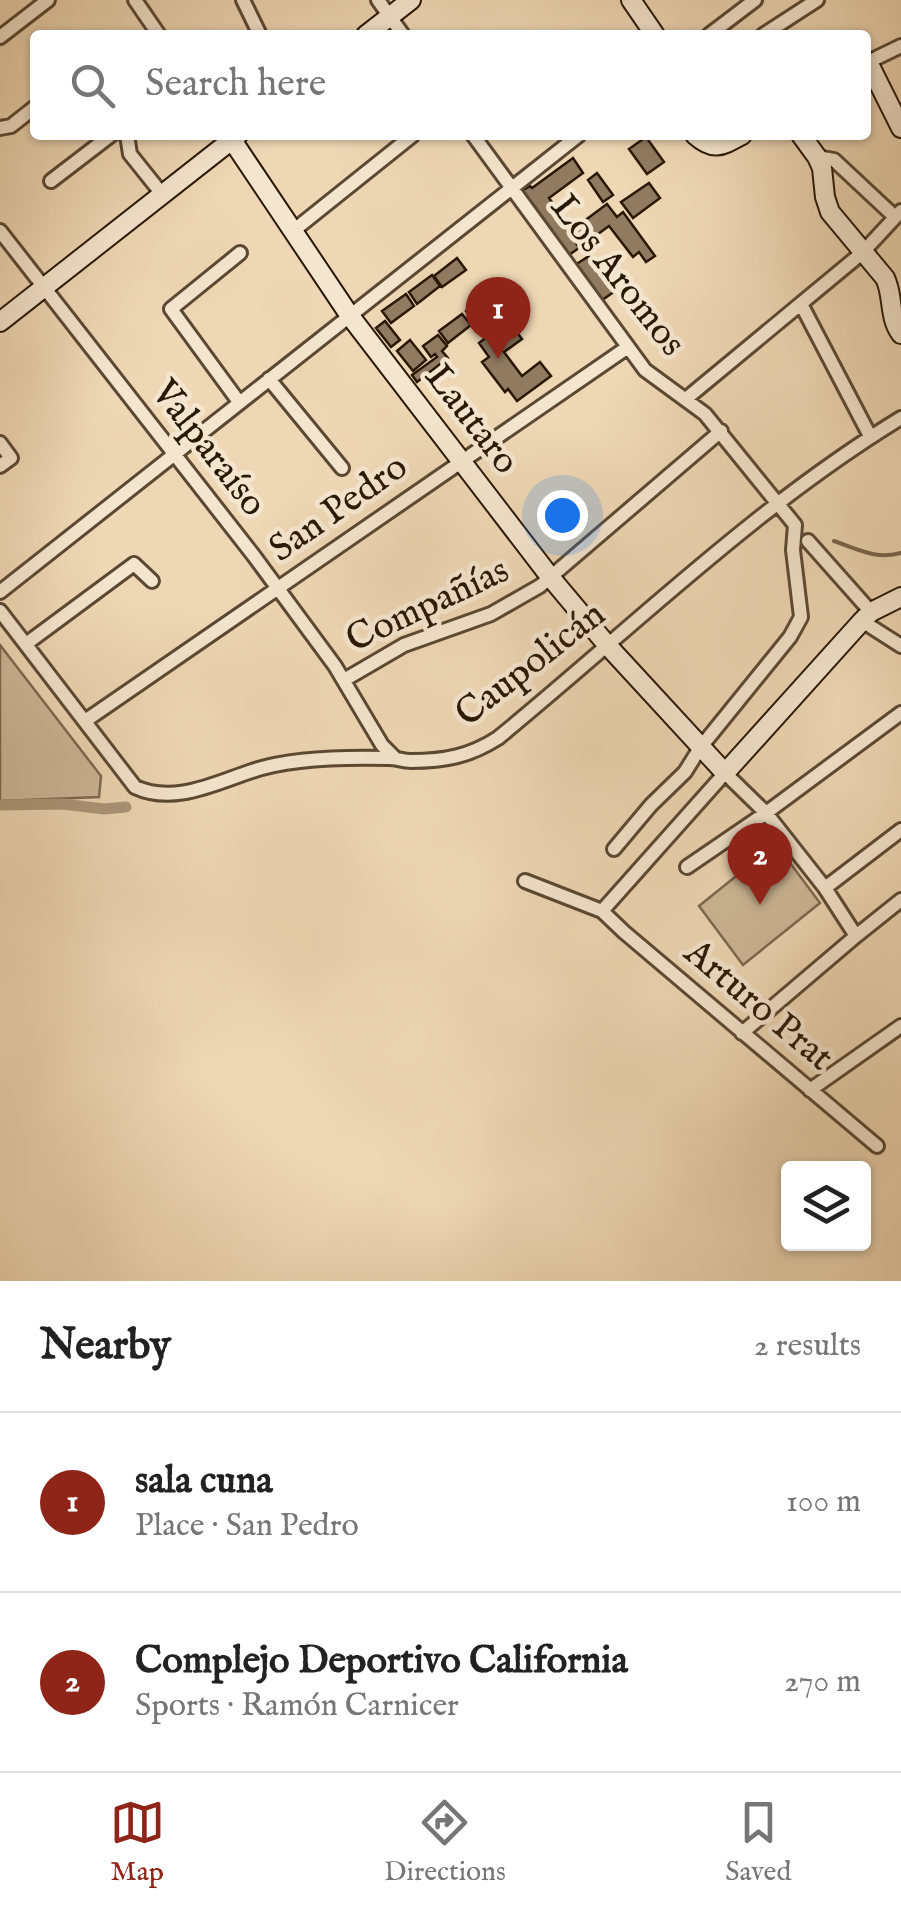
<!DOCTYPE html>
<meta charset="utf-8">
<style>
:root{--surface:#fff;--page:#f2f2f2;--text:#222;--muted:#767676;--line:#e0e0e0;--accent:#8f2418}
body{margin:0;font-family:"IM FELL English",serif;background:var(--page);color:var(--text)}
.controls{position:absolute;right:30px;bottom:30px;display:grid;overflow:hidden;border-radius:10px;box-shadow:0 2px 8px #0004}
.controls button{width:90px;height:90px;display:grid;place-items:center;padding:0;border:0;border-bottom:2px solid var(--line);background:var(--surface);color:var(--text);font:50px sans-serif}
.you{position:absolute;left:562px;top:515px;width:35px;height:35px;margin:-25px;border:8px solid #fff;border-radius:50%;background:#1a73e8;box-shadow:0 0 0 15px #1a73e833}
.badge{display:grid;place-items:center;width:65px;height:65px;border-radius:50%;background:var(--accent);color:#fff;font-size:32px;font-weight:700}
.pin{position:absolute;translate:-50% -82px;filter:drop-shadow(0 2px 5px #0008)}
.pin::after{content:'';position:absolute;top:52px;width:35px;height:30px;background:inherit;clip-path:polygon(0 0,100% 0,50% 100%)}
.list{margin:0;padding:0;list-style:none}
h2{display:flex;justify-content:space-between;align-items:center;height:130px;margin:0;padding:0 40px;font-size:42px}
h2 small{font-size:32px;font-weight:400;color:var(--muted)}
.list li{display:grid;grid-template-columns:65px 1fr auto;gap:30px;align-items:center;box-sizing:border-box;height:180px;padding:0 40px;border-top:2px solid var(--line)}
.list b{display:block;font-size:38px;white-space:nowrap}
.list p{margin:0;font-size:32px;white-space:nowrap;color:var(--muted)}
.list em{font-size:32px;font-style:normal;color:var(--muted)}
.icon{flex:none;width:55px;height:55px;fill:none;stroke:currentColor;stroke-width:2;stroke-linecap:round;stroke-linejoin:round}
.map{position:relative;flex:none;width:901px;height:1281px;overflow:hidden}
.search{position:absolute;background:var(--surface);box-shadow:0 2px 8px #0004;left:30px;right:30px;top:30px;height:110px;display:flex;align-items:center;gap:25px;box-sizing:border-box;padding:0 35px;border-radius:10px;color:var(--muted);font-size:38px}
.sheet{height:490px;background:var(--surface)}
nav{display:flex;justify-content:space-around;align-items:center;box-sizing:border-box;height:140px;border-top:2px solid var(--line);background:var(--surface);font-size:28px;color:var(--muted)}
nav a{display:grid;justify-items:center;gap:5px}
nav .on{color:var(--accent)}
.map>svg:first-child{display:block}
</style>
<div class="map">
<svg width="901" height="1281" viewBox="0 0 901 1281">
<rect width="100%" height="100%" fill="#eed7b4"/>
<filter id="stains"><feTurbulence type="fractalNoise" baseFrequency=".002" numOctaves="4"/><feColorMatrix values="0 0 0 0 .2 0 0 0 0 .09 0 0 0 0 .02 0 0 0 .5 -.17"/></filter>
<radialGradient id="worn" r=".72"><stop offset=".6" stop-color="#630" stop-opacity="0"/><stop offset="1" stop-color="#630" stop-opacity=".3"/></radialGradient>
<path fill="#cdb797" stroke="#7c684f" stroke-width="2.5" d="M0 645 101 776 99 797 0 801Z
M776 844 820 903 743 965 699 906Z"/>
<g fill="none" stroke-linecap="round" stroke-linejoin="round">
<path stroke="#77644b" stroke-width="4" d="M834 541C857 549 877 560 901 553"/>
<path stroke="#ab9679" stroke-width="11" d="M0 805 63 804 104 809 126 807"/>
</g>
<path fill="#907b61" stroke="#2a1807" stroke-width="2.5" d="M646 137 664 162 647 174 629 149Z
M573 158 583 173 549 198 572 230 607 204 617 217 623 212 655 256 646 262 639 252 633 257 609 226 583 245 580 241 576 243 579 248 569 255 522 191 530 186 532 188Z
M597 173 613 195 603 202 588 180Z
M649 183 660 198 633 218 621 202Z
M589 256 615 291 601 301 575 265Z
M457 258 466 270 442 287 434 276Z
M432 275 440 286 417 304 409 292Z
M406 294 414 306 391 323 382 311Z
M489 294 498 305 475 323 466 311Z
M462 314 471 325 448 343 439 331Z
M385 321 400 340 391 347 376 328Z
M508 321 522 339 504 352 522 376 540 362 551 376 517 401 508 389 505 392 482 362 489 357 479 343Z
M438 335 447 346 442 351 448 358 417 382 412 375 437 357 435 354 431 357 423 346Z
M410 340 426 360 413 371 397 351Z"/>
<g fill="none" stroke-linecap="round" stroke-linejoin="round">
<g stroke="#5b4832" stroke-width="18">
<path id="street" d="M135 0 159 35
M243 0 260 35
M378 0 403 35
M709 35 755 0
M763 35 817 0
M0 37 48 0
M868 62 901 46
M0 128 11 126 35 107
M127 135 130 154 162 194
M473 135 645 370 705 414 795 525 793 550 801 617 790 637 700 748 685 772 651 805 614 849
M817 157 834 160 895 217
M51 181 111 135
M0 231 254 556 335 666 382 745 395 758
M293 231 413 135
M801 304 870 436
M269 379 342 468
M687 398 862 253 901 211
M239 402 171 309 240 253
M0 443 11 458 0 466
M808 541 871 612
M0 592 579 135
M0 611 135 787C174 805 215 783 252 771 289 758 350 757 389 758 397 758 403 761 411 761 445 761 470 756 498 738 631 629 755 507 901 418
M862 621 901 646
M26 644 134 564 152 581
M344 680 404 645 491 614 540 586 721 431
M85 721 628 347
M687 867 766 813 901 713
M525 881 602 911 624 932 877 1146
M825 888 901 830
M602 911 725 773 766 813 825 888 856 936
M742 1033 856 936 901 900
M810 1090 901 1026"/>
</g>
<g stroke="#2a1807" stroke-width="22">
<path id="secondary" d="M631 0 655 35
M366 35 411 0
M866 63 868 62 901 128
M695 135C714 152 722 146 742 135
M801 135 817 157 822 168 825 197 830 212 885 278C894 296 888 316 901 334
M232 140 350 316 551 578 608 646 725 773 862 621 871 612 901 597
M0 322 238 135"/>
</g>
<use href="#street" stroke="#f4e5ce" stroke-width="12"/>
<use href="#secondary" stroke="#f4e5ce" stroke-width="18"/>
</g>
<g text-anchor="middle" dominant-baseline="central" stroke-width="9" stroke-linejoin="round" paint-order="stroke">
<g font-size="38" fill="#2a1807" stroke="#f4e5ce">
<text transform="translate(617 276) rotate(52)">Los Aromos</text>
<text transform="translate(471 420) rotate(52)">Lautaro</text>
<text transform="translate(208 449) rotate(52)">Valparaíso</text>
<text transform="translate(339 509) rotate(-35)">San Pedro</text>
<text transform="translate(428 606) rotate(-25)">Compañías</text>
<text transform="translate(531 665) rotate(-38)">Caupolicán</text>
<text transform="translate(758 1006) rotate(40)">Arturo Prat</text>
</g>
</g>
<rect width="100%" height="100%" filter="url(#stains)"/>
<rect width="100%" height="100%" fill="url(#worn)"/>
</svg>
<div class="controls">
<button><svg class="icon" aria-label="layers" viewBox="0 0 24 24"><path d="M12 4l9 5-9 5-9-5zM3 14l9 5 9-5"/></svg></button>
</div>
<div class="you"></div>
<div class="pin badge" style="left:498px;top:359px">1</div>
<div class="pin badge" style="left:760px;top:905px">2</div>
<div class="search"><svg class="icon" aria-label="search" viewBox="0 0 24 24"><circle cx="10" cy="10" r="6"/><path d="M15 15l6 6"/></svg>Search here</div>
</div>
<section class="sheet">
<h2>Nearby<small>2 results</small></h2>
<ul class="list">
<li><span class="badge">1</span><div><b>sala cuna</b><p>Place · San Pedro</p></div><em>100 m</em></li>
<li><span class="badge">2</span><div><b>Complejo Deportivo California</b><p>Sports · Ramón Carnicer</p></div><em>270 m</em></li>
</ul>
</section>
<nav>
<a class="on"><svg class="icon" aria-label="map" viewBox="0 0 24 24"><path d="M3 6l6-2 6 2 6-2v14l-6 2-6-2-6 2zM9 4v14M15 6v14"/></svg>Map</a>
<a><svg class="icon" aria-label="directions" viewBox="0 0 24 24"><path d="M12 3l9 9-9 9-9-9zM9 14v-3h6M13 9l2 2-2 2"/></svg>Directions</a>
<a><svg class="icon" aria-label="saved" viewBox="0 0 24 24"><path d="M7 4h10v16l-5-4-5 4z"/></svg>Saved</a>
</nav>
